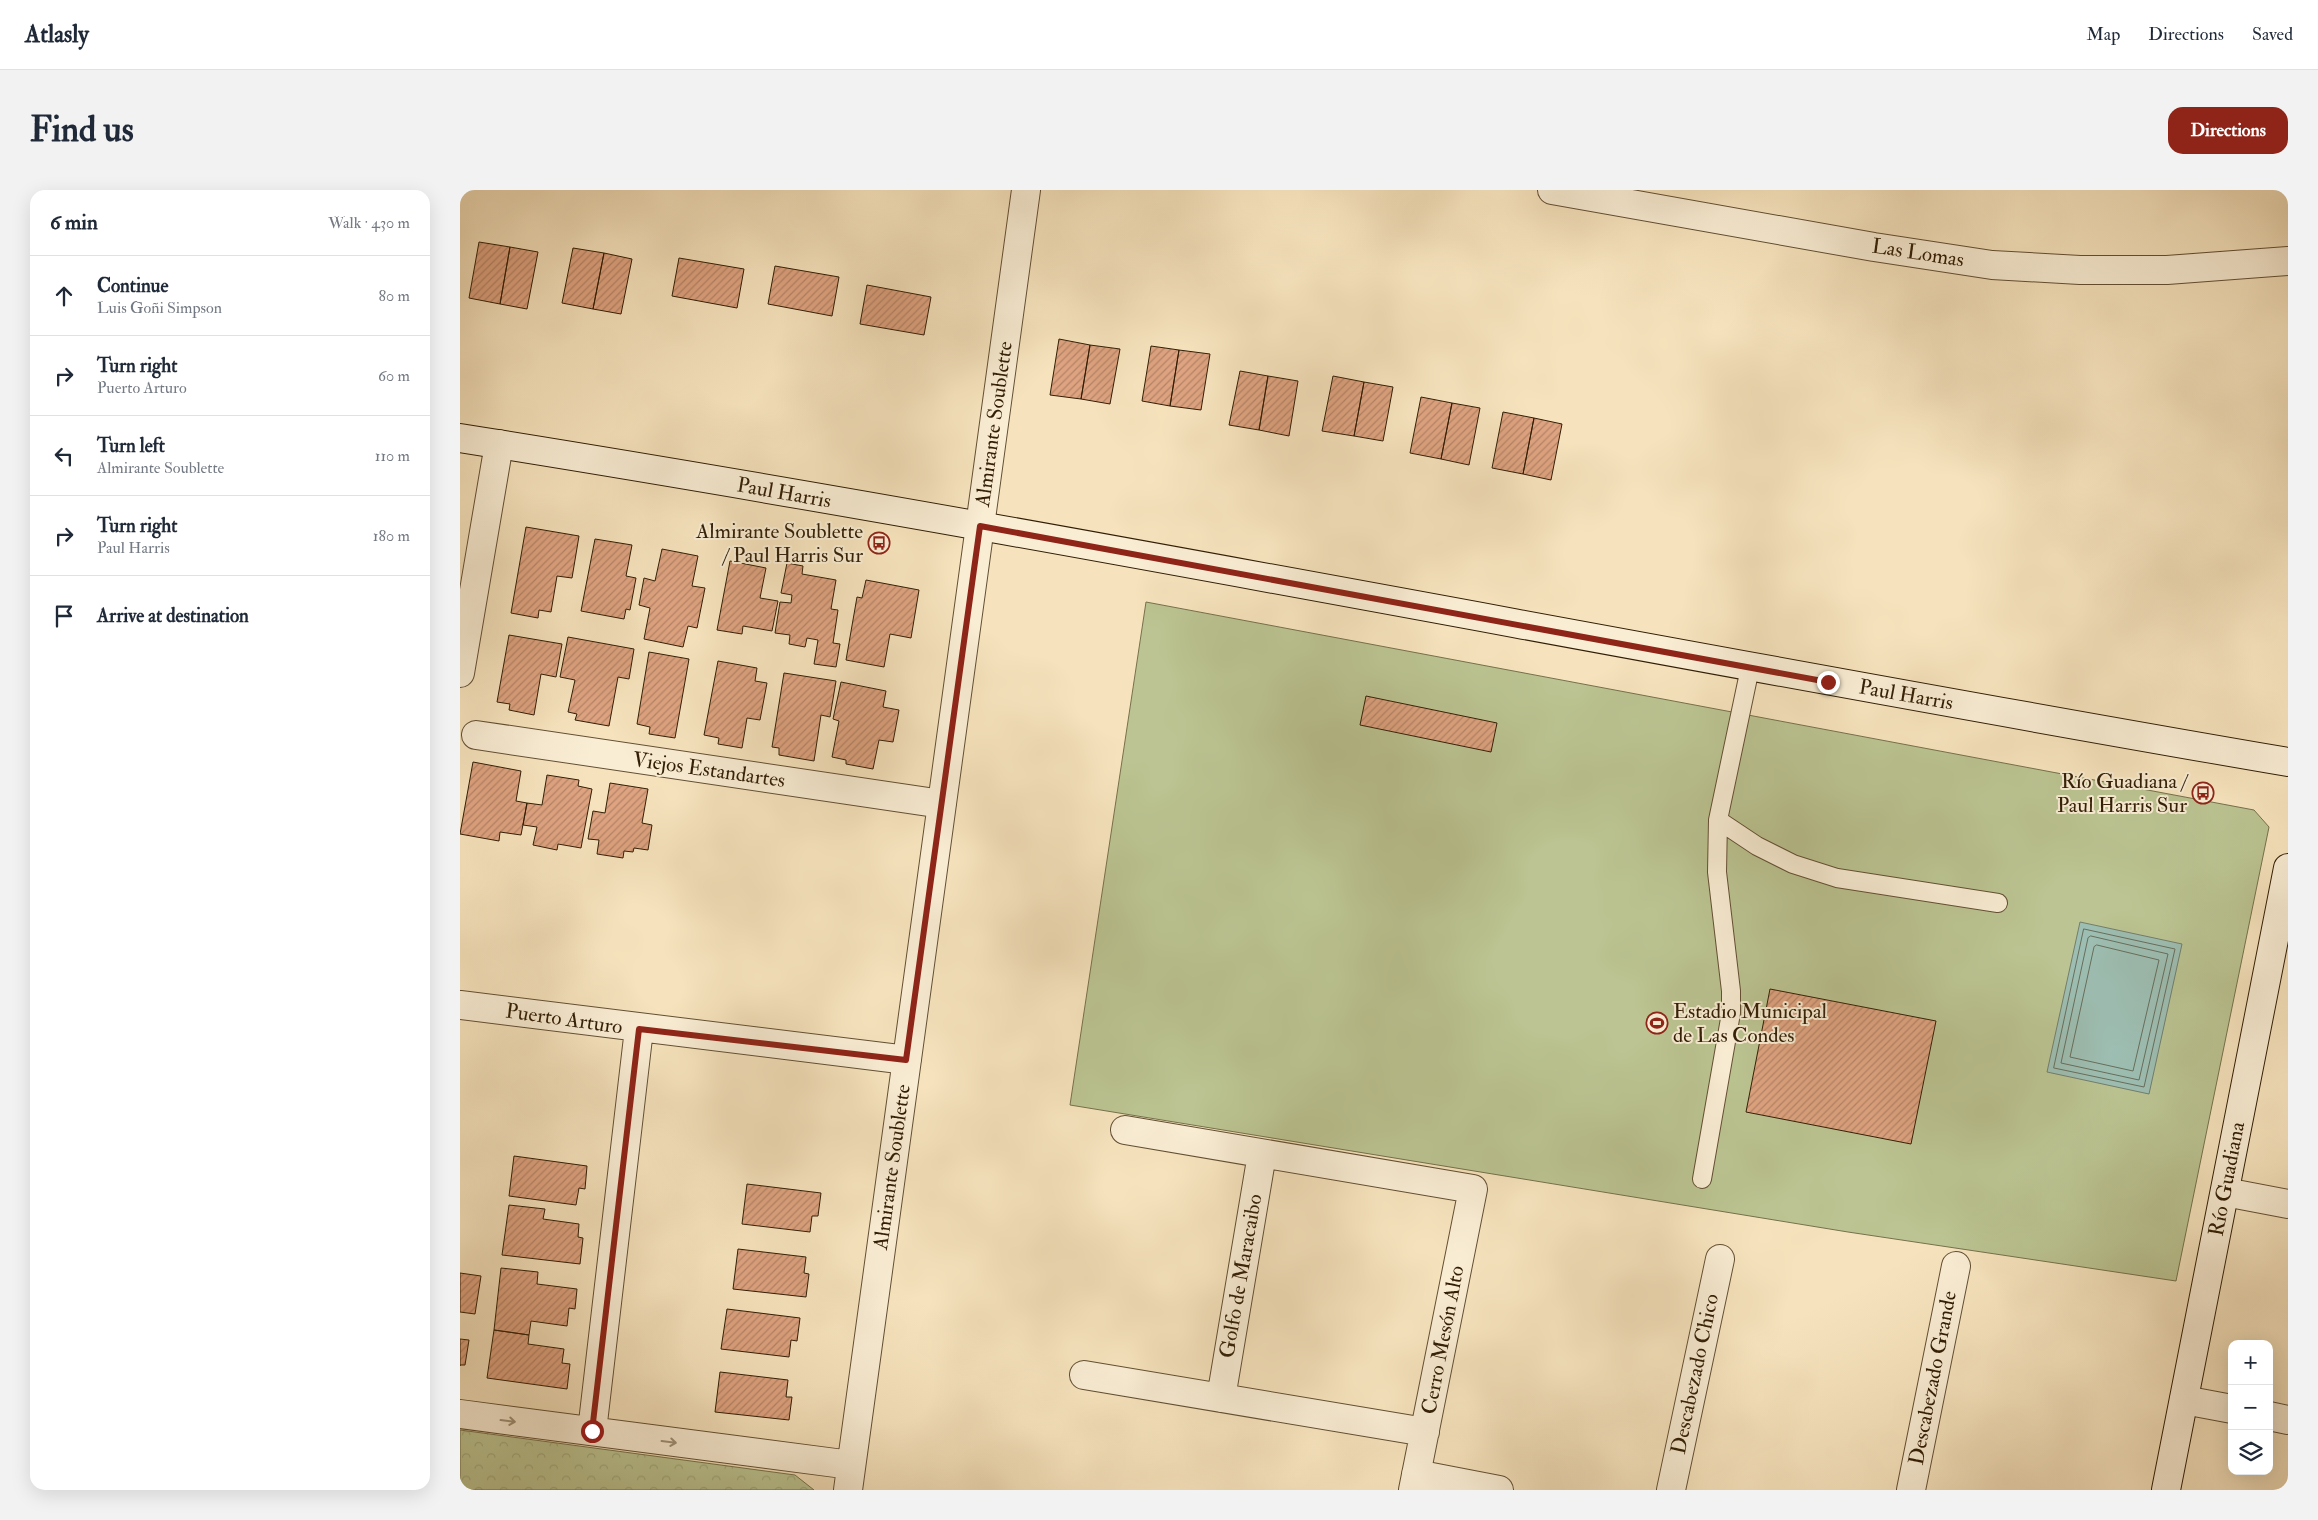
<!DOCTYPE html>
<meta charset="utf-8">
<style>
:root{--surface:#fff;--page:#f2f2f3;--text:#1f2937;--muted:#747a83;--line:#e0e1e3;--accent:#8f2418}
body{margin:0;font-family:"IM FELL Double Pica",serif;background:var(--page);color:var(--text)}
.controls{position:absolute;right:15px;bottom:15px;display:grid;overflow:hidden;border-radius:10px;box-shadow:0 5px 20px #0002}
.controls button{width:45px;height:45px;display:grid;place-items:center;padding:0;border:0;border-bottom:1px solid var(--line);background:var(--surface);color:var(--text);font:25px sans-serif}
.stop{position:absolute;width:15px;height:15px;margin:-11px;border:4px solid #8f2418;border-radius:50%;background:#fff}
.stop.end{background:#8f2418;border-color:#fff;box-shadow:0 1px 5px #0008}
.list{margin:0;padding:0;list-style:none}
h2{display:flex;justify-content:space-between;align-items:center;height:65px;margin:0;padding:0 20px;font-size:21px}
h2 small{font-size:16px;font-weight:400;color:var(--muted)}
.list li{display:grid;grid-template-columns:32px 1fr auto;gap:15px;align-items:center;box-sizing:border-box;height:80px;padding:0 20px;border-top:1px solid var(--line)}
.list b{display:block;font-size:19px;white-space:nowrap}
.list p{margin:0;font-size:16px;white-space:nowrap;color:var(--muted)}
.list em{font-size:16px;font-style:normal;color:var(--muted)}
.icon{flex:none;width:28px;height:28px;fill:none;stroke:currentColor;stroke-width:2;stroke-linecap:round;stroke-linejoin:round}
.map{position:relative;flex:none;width:1828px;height:1300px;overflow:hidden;border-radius:15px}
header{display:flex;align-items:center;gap:30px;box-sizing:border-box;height:70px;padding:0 25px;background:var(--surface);border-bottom:1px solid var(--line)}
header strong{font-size:24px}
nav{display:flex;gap:28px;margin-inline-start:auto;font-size:18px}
.intro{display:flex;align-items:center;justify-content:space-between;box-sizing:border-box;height:120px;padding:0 30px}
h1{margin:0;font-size:35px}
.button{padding:12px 22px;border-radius:15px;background:var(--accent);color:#fff;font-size:18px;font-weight:700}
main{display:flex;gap:30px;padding:0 30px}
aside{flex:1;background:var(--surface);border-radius:15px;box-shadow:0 5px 20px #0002}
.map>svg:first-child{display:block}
</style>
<header>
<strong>Atlasly</strong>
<nav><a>Map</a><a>Directions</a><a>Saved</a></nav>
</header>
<div class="intro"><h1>Find us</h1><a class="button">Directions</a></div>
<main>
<aside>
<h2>6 min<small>Walk · 430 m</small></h2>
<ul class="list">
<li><svg class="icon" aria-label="ahead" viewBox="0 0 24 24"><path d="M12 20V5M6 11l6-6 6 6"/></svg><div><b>Continue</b><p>Luis Goñi Simpson</p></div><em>80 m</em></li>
<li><svg class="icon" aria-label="right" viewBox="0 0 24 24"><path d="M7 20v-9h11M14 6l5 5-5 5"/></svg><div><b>Turn right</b><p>Puerto Arturo</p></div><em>60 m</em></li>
<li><svg class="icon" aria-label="left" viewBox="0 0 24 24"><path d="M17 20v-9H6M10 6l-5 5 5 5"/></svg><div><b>Turn left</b><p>Almirante Soublette</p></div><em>110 m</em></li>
<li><svg class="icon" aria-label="right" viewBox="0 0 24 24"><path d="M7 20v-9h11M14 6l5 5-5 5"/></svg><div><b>Turn right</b><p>Paul Harris</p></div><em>180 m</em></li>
<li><svg class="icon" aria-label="arrive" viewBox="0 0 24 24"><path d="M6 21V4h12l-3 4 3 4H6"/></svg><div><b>Arrive at destination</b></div></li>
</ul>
</aside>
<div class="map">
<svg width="1828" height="1300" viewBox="0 0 1828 1300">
<defs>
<pattern id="park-crowns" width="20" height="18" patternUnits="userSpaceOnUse" patternTransform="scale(1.25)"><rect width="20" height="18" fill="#bbc492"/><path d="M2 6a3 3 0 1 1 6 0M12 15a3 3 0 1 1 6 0" fill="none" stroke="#a1a87c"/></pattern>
<pattern id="building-hatch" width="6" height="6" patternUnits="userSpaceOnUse" patternTransform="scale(1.25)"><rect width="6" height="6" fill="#dea380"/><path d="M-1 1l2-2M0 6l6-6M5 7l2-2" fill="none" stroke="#b58467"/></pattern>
</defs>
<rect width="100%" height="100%" fill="#f6e3bd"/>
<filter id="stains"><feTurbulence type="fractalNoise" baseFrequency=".004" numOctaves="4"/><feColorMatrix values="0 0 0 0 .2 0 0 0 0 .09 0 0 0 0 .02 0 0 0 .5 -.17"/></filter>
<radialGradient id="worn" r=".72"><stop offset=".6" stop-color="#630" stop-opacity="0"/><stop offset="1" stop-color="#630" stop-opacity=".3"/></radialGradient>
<path fill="url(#park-crowns)" stroke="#76714c" d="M0 1240 335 1285 354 1300H0Z"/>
<path fill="#bbc492" stroke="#76714c" d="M686 412 1794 620 1809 637 1716 1091 1388 1042 610 915Z"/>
<path fill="#9dbeb2" stroke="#727e6d" d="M1620 732 1722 754 1689 904 1587 882Z"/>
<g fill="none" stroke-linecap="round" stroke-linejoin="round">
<path stroke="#686e5c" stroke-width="1" d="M1624 739 1715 759 1684 897 1594 878Z
M1631 746 1708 764 1679 890 1601 873 1628 748Z
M1637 755 1699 770 1673 881 1610 867 1634 757Z"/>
</g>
<path fill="url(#building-hatch)" stroke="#321e05" d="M19 52 50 57 40 114 9 108Z
M50 57 78 62 67 119 40 114Z
M113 58 144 63 133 119 102 113Z
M144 63 172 69 161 124 133 119Z
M219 68 284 79 277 118 212 106Z
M315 76 379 87 372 126 308 114Z
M407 95 471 107 464 145 400 134Z
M599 149 630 155 621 209 590 205Z
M630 155 660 159 650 214 621 209Z
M691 156 719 160 710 216 682 211Z
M719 160 750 164 741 220 710 216Z
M780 181 808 186 799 240 769 235Z
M808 186 838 191 829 246 799 240Z
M873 186 904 192 894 246 862 241Z
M904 192 933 197 923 251 894 246Z
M961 207 992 213 981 269 950 263Z
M992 213 1020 218 1009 275 981 269Z
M1043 222 1074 228 1063 284 1032 278Z
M1074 228 1102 234 1091 290 1063 284Z
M66 337 119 346 112 388 97 386 91 422 79 420 78 428 51 423Z
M135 349 172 355 166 386 176 388 170 420 166 419 164 429 121 421Z
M202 359 238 366 232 396 245 398 237 438 228 436 223 457 184 449 190 418 179 415 184 388 195 391Z
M270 371 306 378 300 408 318 411 312 441 283 436 282 444 257 440Z
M327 373 343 376 342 384 376 390 371 419 378 420 373 453 380 454 376 477 354 474 358 450 347 448 345 457 329 454 330 445 315 443 320 412 331 413 332 405 321 403Z
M406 390 459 400 451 448 430 444 424 477 386 470 397 407 402 408Z
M49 445 102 454 96 487 81 484 74 525 49 520 50 514 37 512Z
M108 447 174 459 169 489 158 487 149 536 115 530 117 524 108 522 115 490 100 487Z
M189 462 229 469 215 548 189 544 190 537 177 534Z
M258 471 297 478 295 491 307 493 300 530 287 528 282 558 258 554 259 548 244 545Z
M324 483 376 491 370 527 361 525 354 571 319 565V558L312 557Z
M381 492 426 501 423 517 439 520 433 552 419 550 413 579 386 574V570L372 567 379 531 373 529Z
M906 506 1037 533 1031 562 900 535Z
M13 572 61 581 56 611 67 613 61 645 40 642 39 651 0 644Z
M87 585 119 590 118 596 132 599 121 658 98 654 97 660 73 655 77 637 63 635 67 613 82 615Z
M150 593 188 599 182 633 192 635 188 660 174 658 173 662 164 661 163 668 137 664 139 650 128 649 133 621 145 623Z
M1310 799 1476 831 1451 954 1286 922Z
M54 966 127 976 125 999 119 998 116 1015 49 1006Z
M287 994 361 1003 358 1026H352L350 1042 282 1034Z
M49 1015 85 1019 83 1029 119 1034 118 1047 123 1048 120 1074 42 1065Z
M278 1059 346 1067 344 1083 349 1084 346 1107 273 1099Z
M41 1078 78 1082 77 1094 117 1099 115 1119 109 1118 107 1136 71 1131 69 1145 34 1140Z
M0 1083 21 1086 15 1124 0 1122Z
M267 1119 340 1128 337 1151 331 1150 329 1167 261 1159Z
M34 1140 69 1145 68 1154 104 1159 102 1173 110 1174 107 1199 27 1188Z
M0 1149 9 1150 5 1175H0V1176Z
M260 1182 328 1190 326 1207H332L329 1230 255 1222Z"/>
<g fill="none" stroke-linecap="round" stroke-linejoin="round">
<g stroke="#634f33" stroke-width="20">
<path id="lane" d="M1258 630 1297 656 1333 674 1377 688 1538 713
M1242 989 1271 823V801L1257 682 1258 630 1290 478"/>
</g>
<g stroke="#634f33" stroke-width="30">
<path id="street" d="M1092 0 1414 57 1532 75 1620 80H1707L1828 71
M0 483 39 254
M16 545 482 614
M0 815 447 870
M665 940 1013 999 953 1300
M1765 1002 1828 1014
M624 1185 965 1242
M761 1208 802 964
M1724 1210 1772 1219
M0 1224 391 1275
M1809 1226 1828 1230
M132 1241 179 839
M956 1284 1039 1300
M388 1300 566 0
M1211 1300 1260 1069
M1451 1300 1496 1076"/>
</g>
<g stroke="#321e05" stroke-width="30">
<path id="secondary" d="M0 248C611 345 1218 468 1828 572
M1706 1300 1828 678"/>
</g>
<use href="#lane" stroke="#f9edd4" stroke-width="18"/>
<use href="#street" stroke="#f9edd4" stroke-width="28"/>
<use href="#secondary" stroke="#f9edd4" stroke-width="28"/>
</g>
<defs><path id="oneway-shaft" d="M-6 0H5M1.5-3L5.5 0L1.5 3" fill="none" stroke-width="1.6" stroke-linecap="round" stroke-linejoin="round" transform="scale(1.25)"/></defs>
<g stroke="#9f9077">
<use href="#oneway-shaft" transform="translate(48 1231) rotate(7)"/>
<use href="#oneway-shaft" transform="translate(209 1252) rotate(7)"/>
</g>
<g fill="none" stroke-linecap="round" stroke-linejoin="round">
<path stroke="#8f2418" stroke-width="6" d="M132 1241 179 839 446 870 520 336 1368 492"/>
</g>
<defs>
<g id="bus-ring" transform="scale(1.125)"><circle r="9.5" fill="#f9edd4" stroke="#8f2418" stroke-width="1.5"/><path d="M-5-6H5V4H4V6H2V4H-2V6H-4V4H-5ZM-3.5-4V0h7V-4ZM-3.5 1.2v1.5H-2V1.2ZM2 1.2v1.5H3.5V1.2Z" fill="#8f2418"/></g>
<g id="stadium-ring" transform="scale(1.125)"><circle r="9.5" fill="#f9edd4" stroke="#8f2418" stroke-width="1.5"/><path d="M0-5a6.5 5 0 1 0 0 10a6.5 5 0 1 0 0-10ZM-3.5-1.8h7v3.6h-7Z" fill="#8f2418"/></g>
</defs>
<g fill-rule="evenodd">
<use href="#bus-ring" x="419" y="353"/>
<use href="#bus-ring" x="1743" y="603"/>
<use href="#stadium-ring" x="1197" y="833"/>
</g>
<g text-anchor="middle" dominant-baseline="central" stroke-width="4" stroke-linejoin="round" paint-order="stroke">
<g font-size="21" fill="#321e05" stroke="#f9edd4">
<text transform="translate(1458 63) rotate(9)">Las Lomas</text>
<text transform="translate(534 234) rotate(-82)">Almirante Soublette</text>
<text transform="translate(324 303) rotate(10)">Paul Harris</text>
<text transform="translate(1446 505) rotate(10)">Paul Harris</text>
<text transform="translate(249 580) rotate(8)">Viejos Estandartes</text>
<text transform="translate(104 829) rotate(8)">Puerto Arturo</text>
<text transform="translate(432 977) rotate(-82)">Almirante Soublette</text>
<text transform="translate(1767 989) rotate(-79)">Río Guadiana</text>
<text transform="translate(781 1086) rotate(-80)">Golfo de Maracaibo</text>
<text transform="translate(983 1150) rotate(-79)">Cerro Mesón Alto</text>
<text transform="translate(1235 1184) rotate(-78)">Descabezado Chico</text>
<text transform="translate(1473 1188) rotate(-79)">Descabezado Grande</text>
</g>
<g font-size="21" fill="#321e05" stroke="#f9edd4" text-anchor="end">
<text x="403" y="341">Almirante Soublette<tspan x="403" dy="24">/ Paul Harris Sur</tspan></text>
<text x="1727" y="591">Río Guadiana /<tspan x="1727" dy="24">Paul Harris Sur</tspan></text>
<text x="1213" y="821" text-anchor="start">Estadio Municipal<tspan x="1213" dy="24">de Las Condes</tspan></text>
</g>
</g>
<rect width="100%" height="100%" filter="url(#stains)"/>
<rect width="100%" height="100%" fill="url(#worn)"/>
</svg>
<div class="controls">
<button>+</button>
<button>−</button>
<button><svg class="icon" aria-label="layers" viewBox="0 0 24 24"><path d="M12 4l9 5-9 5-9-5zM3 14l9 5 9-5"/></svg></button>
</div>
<div class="stop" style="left:132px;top:1241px"></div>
<div class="stop end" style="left:1368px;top:492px"></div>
</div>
</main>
